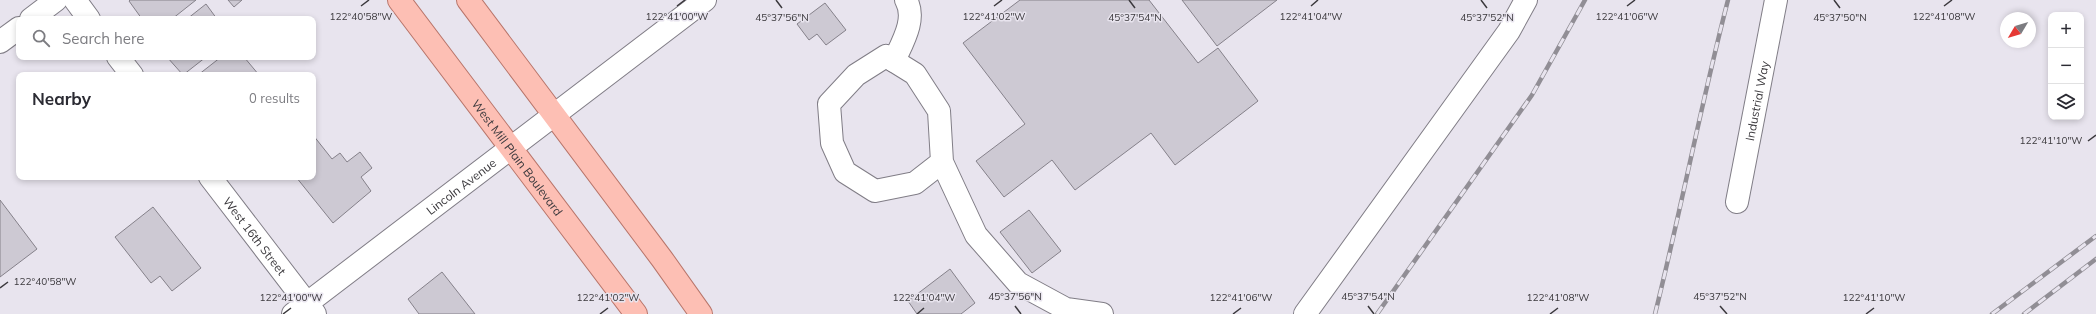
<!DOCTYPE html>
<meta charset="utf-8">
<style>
:root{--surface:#fff;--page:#f2f2f3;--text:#2b2b33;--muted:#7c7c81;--line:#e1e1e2}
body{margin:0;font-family:Mulish,sans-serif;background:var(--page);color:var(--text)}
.controls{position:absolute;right:12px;top:12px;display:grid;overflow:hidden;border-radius:8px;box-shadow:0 2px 6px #0003}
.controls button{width:36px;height:36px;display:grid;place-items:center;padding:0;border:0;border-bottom:1px solid var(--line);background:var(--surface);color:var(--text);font:20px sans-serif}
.compass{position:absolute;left:2000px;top:12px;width:36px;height:36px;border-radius:50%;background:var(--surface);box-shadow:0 2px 6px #0003;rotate:232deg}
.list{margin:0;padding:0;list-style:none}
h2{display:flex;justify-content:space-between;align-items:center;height:52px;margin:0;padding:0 16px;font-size:17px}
h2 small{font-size:13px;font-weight:400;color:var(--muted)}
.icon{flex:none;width:22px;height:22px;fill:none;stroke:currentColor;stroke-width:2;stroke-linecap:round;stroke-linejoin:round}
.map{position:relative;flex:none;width:2096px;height:314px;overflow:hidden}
.search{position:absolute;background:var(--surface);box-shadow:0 2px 6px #0003;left:16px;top:16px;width:300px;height:44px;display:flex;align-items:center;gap:10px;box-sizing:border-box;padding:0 14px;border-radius:8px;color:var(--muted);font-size:15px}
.panel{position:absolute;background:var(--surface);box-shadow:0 2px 6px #0003;left:16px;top:72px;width:300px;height:108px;border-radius:8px}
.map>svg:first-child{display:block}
</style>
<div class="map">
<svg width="2096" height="314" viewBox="0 0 2096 314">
<rect width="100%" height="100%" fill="#e8e4ee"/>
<path fill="#cdc9d3" stroke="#85818a" d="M130 0H196L172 19H142L129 1Z
M228 0H242L234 7Z
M1020 0H1149L1198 63 1218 48 1258 101 1175 165 1151 133 1075 190 1052 160 1004 197 976 161 1025 124 963 43Z
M1182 0H1277L1217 46Z
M825 3 846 30 826 45 817 34 809 40 797 24Z
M206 4 217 19H187Z
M167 57H206L183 75Z
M221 57H244L259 75H198Z
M313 135 332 159 340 153 347 162 360 152 372 168 361 177 371 191 333 223 296 177H313Z
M0 200 37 249 0 277Z
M153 207 201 268 172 291 160 276 151 283 115 237Z
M1029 210 1061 251 1032 273 1000 232Z
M950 269 975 303 961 314H917L908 301Z
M442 272 475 314H419L408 299Z"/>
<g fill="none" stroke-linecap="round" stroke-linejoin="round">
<g stroke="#807d86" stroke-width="24">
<g id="minor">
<path d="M75 0 89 19"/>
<path d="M31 19 56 0"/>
<path d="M0 42 19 28"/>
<path d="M118 57 132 75"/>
<path d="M894 61C902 43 917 19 906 0"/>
<path d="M942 162 915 183 875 191 845 172 832 143 829 104 856 75 886 56 915 74 939 111 942 162 976 235 1018 283 1066 309 1102 314"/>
<path id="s1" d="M210 177 315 314"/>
<path id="s2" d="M1737 202 1776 0"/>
<path id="s3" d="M293 314 705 0"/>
<path d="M1305 314 1509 31 1526 0"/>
</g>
</g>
<g stroke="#b8756a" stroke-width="24">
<g id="major">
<path id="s4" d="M399 0 636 314"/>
<path d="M468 0 662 259 701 314"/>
</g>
</g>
<use href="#minor" stroke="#fff" stroke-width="22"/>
<use href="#major" stroke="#fdbfb4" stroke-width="22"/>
<g stroke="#918e95" stroke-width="4.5">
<path id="rail" d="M1377 314 1532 95 1585 0
M1655 314C1681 210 1701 104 1728 0
M1992 314 2096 236
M2024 314 2096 259"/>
</g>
<use href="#rail" stroke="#e8e4ee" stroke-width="3" stroke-dasharray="9" stroke-linecap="butt"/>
</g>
<path fill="none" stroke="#3b393d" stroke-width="1.5" d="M776 0 782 8M1129 0 1135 8M1481 0 1487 8M1834 0 1840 8M361 6 369 0M677 6 685 0M994 6 1002 0M1311 6 1318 0M1627 6 1635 0M1944 6 1952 0M2088 141 2096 135M0 288 8 282M1015 306 1021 314M1368 306 1374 314M1720 306 1727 314M283 314 291 308M600 314 608 308M917 314 924 308M1233 314 1241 308M1550 314 1558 308M1866 314 1874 308"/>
<g text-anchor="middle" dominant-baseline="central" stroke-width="3" stroke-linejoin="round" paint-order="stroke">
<g font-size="12" fill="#3b393d" stroke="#e8e4ee">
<text stroke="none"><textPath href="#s2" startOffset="103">Industrial Way</textPath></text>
<text stroke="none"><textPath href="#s4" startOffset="197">West Mill Plain Boulevard</textPath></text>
<text stroke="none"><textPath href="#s3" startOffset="211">Lincoln Avenue</textPath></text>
<text stroke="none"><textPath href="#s1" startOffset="74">West 16th Street</textPath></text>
</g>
</g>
<g font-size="10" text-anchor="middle" fill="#3b393d" stroke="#e8e4ee" stroke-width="3" stroke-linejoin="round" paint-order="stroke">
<text x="361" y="20">122°40'58"W</text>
<text x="677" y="20">122°41'00"W</text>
<text x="994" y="20">122°41'02"W</text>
<text x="1311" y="20">122°41'04"W</text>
<text x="1627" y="20">122°41'06"W</text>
<text x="1944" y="20">122°41'08"W</text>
<text x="782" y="21">45°37'56"N</text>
<text x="1135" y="21">45°37'54"N</text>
<text x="1487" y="21">45°37'52"N</text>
<text x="1840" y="21">45°37'50"N</text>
<text x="2051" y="144">122°41'10"W</text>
<text x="45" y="285">122°40'58"W</text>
<text x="1015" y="300">45°37'56"N</text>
<text x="1368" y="300">45°37'54"N</text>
<text x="1720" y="300">45°37'52"N</text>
<text x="291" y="301">122°41'00"W</text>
<text x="608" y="301">122°41'02"W</text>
<text x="924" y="301">122°41'04"W</text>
<text x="1241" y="301">122°41'06"W</text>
<text x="1558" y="301">122°41'08"W</text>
<text x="1874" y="301">122°41'10"W</text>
</g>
</svg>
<div class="controls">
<button>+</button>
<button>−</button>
<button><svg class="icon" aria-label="layers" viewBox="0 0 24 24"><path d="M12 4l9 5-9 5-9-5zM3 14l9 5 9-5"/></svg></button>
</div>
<svg class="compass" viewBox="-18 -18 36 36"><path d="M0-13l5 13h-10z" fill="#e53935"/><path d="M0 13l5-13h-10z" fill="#7c7c81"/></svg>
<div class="search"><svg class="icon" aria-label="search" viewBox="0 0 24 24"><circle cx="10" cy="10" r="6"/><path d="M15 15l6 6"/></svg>Search here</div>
<section class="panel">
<h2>Nearby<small>0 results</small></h2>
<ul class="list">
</ul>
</section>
</div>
